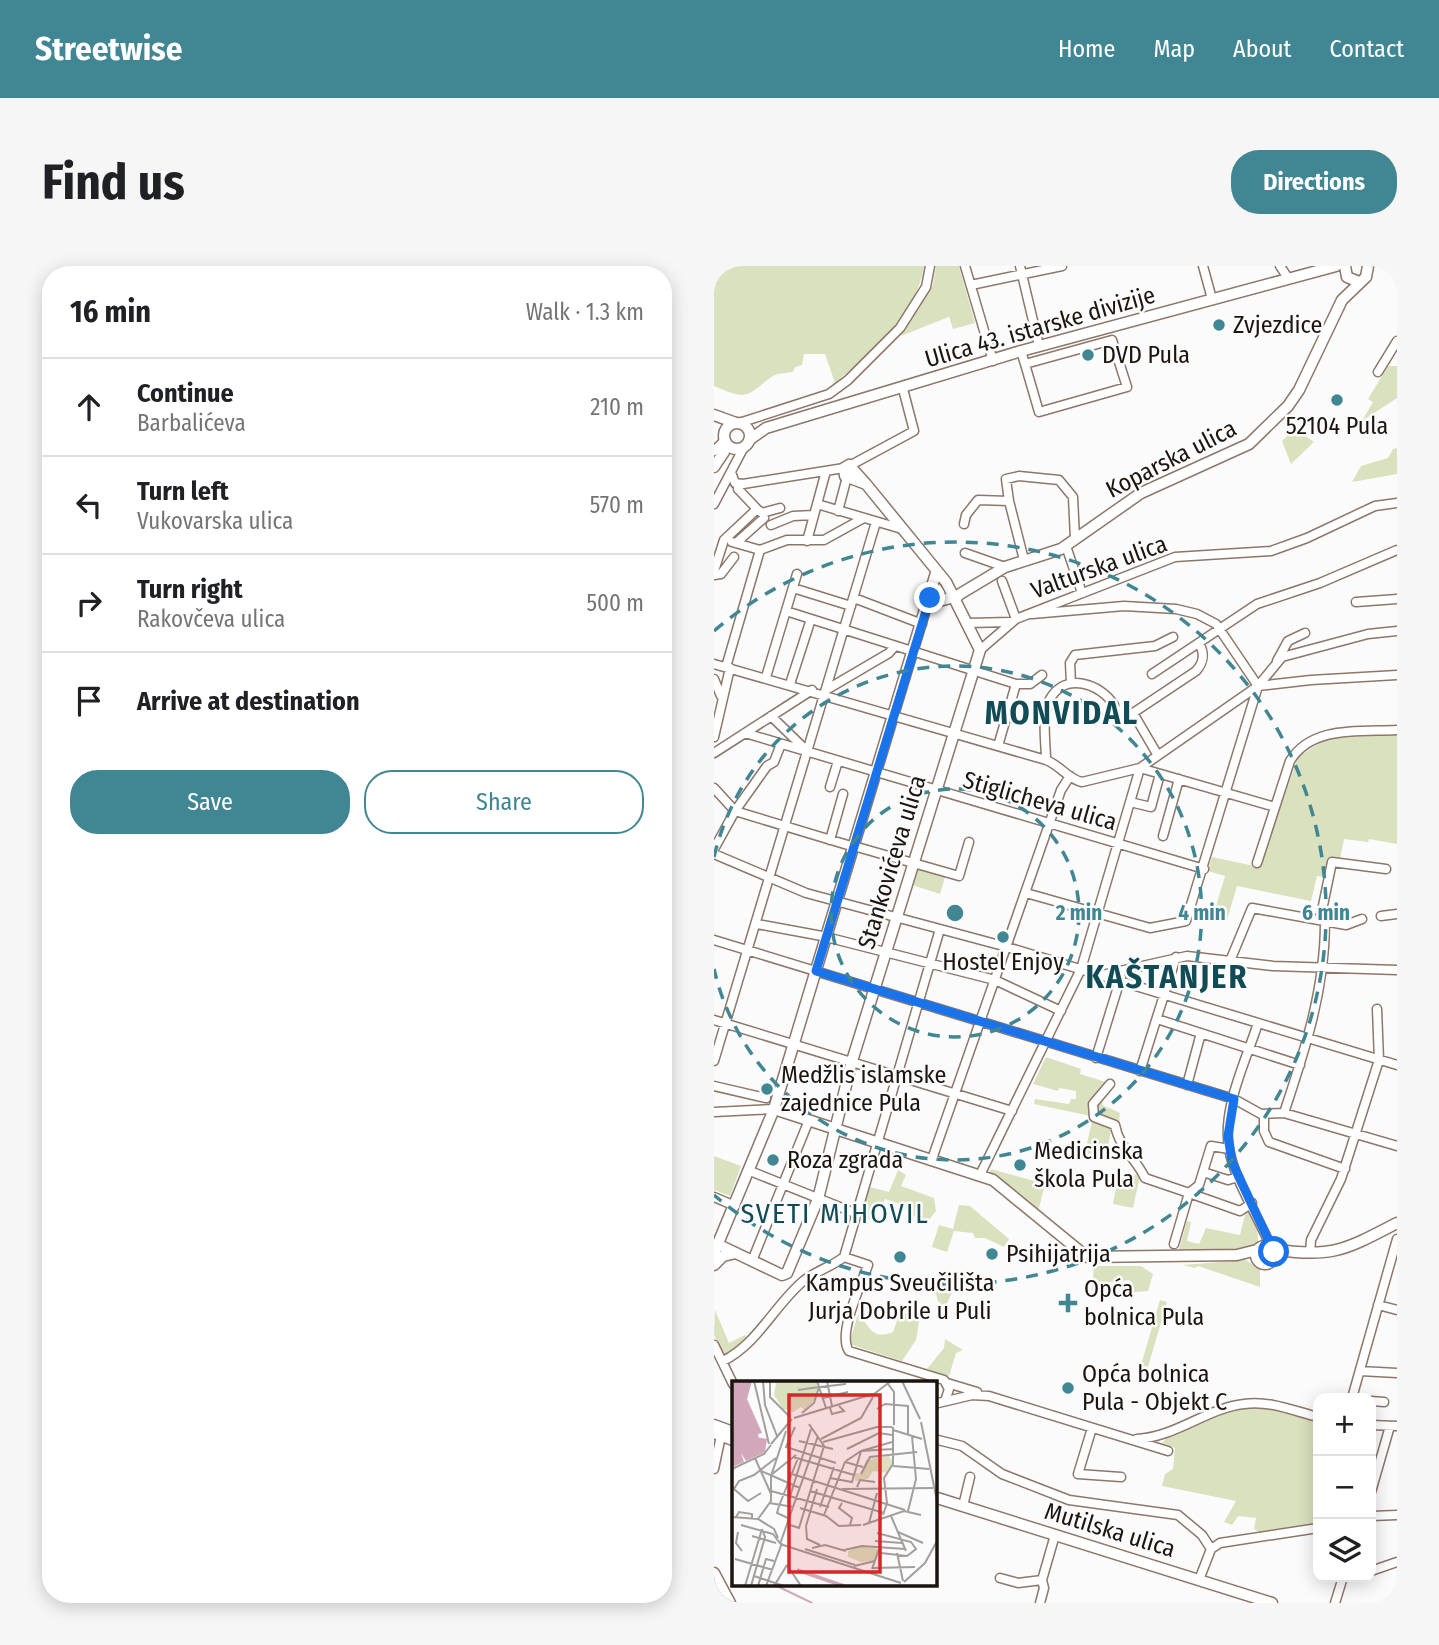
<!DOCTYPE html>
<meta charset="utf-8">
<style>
:root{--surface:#fff;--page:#f6f6f6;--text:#202124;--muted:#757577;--line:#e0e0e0;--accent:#418693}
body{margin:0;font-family:"Fira Sans Condensed",sans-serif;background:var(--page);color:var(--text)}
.controls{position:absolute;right:21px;bottom:21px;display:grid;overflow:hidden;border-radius:14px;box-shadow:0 4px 18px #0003}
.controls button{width:63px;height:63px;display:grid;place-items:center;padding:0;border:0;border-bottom:2px solid var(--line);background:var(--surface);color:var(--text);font:35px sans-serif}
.stop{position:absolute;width:21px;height:21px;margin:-16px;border:5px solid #1a73e8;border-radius:50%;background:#fff}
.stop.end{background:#1a73e8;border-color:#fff;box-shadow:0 2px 7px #0008}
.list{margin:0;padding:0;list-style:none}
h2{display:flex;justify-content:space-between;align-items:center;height:91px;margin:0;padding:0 28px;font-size:30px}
h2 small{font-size:23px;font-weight:400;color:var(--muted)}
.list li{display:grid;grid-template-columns:46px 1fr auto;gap:21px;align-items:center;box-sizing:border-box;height:98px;padding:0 28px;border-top:2px solid var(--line)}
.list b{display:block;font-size:26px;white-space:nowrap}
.list p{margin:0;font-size:23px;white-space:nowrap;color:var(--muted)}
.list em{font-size:23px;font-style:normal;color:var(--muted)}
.actions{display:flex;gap:14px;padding:21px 28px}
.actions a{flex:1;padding:16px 0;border:2px solid var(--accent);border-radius:28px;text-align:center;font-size:24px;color:var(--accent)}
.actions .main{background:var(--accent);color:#fff}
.icon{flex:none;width:38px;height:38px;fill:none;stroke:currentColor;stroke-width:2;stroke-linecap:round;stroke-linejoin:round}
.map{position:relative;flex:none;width:683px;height:1337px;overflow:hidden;border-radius:28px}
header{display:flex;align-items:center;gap:42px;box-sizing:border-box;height:98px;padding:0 35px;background:var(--accent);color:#fff}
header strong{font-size:33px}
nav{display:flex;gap:38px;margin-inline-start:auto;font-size:24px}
.intro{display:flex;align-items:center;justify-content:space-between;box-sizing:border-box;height:168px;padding:0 42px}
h1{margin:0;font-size:49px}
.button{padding:18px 32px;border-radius:28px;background:var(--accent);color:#fff;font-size:24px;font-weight:700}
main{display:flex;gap:42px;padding:0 42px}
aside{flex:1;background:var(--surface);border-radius:28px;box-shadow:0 4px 18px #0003}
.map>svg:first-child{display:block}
</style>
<header>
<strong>Streetwise</strong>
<nav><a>Home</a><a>Map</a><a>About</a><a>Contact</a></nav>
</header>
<div class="intro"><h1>Find us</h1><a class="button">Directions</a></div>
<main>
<aside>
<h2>16 min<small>Walk · 1.3 km</small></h2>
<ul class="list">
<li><svg class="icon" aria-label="ahead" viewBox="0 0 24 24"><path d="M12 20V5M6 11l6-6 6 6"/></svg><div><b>Continue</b><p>Barbalićeva</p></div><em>210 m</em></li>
<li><svg class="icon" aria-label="left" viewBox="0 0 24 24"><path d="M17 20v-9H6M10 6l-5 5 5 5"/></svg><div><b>Turn left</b><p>Vukovarska ulica</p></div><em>570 m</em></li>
<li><svg class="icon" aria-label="right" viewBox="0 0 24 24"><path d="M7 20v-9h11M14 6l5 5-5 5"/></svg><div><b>Turn right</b><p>Rakovčeva ulica</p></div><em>500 m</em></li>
<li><svg class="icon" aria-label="arrive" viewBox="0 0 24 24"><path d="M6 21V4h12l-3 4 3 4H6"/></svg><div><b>Arrive at destination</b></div></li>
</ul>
<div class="actions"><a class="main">Save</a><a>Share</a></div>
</aside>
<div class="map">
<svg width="683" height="1337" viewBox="0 0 683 1337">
<rect width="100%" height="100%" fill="#fbfbfb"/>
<path fill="#dae1be" d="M0 0H210C202 50 158 85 121 117L111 88H90L88 99 81 101 79 106C73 107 66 107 61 109 50 114 40 129 28 129 20 129 8 123 0 120Z
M222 0H245L261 57 239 63 235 50 252 44 187 70 219 19Z
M674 100H683V132L648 155 659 136 654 133Z
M581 163 600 176 577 198 568 175Z
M683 182V208L638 216 647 200 674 192 679 183Z
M683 468V578L655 573 654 576 630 573 626 593H614L611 611 603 610 597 635 523 620 513 654 499 650 511 610 494 605 498 591 545 601 584 491 612 473Z
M203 602 231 611 226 628 198 619Z
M332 791 367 803 366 808 395 817 388 839 406 847 405 856 320 838 321 833 355 838 357 833H362V825L345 822 344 825 319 818Z
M378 855 398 859 392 891 371 887Z
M0 890 27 900 16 930 0 924Z
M277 903 331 918 324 946 276 906Z
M184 904 192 909 187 920 220 932 222 945 214 955 194 948 189 939 171 933 157 954 146 949 156 921 175 926Z
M405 906 426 910 419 942 399 938Z
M245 939 256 940 295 973 290 981 271 972H261L259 967 240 965 233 986 218 981 225 959 239 963Z
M538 940 543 947 544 976 538 982 464 986 473 955 477 956 473 975 485 978 492 962 526 969 532 945Z
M532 994 546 1004V1021L484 1000 481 1002 469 999Z
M380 1000H427L439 1008 434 1025 419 1026 418 1016 415 1014 389 1017 386 1024 378 1025Z
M216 1010 224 1014 234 1013 242 1019 231 1041 224 1035 222 1028 210 1023 207 1015Z
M174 1032 190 1047 206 1050 202 1074 188 1095 135 1078 144 1048C157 1062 158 1074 179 1066L184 1052 180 1041 171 1036Z
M446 1034 453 1036 434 1101 427 1099Z
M1 1044 15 1077 31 1069 35 1073 11 1091 0 1069Z
M231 1073 249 1084 242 1087 235 1110 213 1103 230 1082Z
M547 1137 604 1151V1259L546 1267 540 1263 542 1252 524 1250 518 1259 510 1256 522 1235 448 1220 451 1208 459 1203 461 1182 448 1177C469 1150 514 1142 547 1137Z"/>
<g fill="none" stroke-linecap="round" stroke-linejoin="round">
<path stroke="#d2a7ba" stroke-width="2" d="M59 1318 98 1337"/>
<g stroke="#8c776a" stroke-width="11">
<path id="minor" d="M251 0 279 95
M306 0 325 80
M489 0 498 33
M566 0 574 12
M257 19 348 0
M307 85 311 98 398 74 413 121 325 146 311 98
M664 106 683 75
M25 157 115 128 134 114 186 62 212 21 216 0
M0 185 11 174
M137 199 200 165 189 123
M17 206 21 217 29 218 130 202
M24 218V223L43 243
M295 235 292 213 305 210 345 214 359 231 361 273
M0 238 31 179
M103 238 188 263
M43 243 48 247 66 242
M124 245 133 211
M250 258 252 249 264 234 295 235 310 294
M57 259 79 250 100 249
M93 275 112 205
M18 276 46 284
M22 277 50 252
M352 280 368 327
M46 284 73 274H110L148 253
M251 287 291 301
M0 305 10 274 43 243
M0 309 7 308 20 291
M288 315 302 353
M79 322 137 340
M140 332 208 358
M642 336 683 333
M72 345 302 418H316L328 409
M318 348 410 340 462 343 483 348 502 358 544 420
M254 357 296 356
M266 384 302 353 461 291 557 285 593 272 661 240 683 237
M563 395 574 375 591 367
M0 398 332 494C347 500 354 513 368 516L426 502 544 420 597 414 683 409
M12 401 46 284
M438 408 543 338 606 317 683 284
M52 411 83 308
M0 413 7 430
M357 417 356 397 361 389 441 380 459 371
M76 418 97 353
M112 424 175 387 181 380
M57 450 94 486
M31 467 490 603
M0 471 16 402
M284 480 302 418
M0 487 98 424
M443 488 419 447 482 405C490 396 491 388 485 377
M332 494C332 477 327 448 336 433 351 406 386 417 400 439
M116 521 124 495
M0 522 21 545 137 580
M416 536 437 541 446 508
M449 570 465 513
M116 574 129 528
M143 581 245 610 255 576
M0 583 21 545 53 500 60 496 67 478
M0 588 92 627 293 681 683 799
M543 597 576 495C598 459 647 466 683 464
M312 627 436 662 472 655 544 420 568 391 654 368 683 365
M667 650 683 648
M606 654 618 596 672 603
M43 658 108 670
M116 672 281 714 347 745
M0 674 520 833 547 848 570 847 683 880
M516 695 538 642 632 659 648 653
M388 709 473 690 559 700 683 704
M443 753 586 799
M0 754 298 845
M544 757C532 795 508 842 515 882 520 914 544 950 557 981
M382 792 407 711
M0 795 162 256
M426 805 462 691
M396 818 379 838 380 851 401 859C405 882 422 892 431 912L475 927 460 978
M473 819 487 767
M0 820 52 832
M0 846 60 843
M570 847C591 784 611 723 611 656
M550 848V865L555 876 631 903
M515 883 497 880 489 906 514 914 524 911
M218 893 347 524 356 510
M36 905 141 947
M266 909 367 703 426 502 561 541
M475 927 526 945 538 937
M475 927 485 919 489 906
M0 931 21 940
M596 987 597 974 627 913 665 794 663 743
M130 991 226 663
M38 995 95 854
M664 1039 683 1044
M0 1079 19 1118
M9 1095C43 1078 59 1042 87 1017 100 1005 116 1002 130 991L154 999C147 1019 123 1068 135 1085L230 1114 235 1123 231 1135
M646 1105 683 1107
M233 1117 263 1126
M638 1132 683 973
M657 1135 670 1136
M220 1138 258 1129 275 1130 454 1185
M657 1159 683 1160
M378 1162 364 1208 407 1211
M220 1173 248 1180 288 1208 355 1234 464 1249 488 1269 497 1283
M423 1173C462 1171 493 1142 530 1138 555 1134 580 1145 604 1151
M0 1203 8 1165
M657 1226 676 1160
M249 1240 256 1211
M657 1250 683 1249
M657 1305 683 1296
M286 1312 304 1317 328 1314 341 1269
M485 1314 497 1283 506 1277 604 1262
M326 1337 330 1322 328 1314
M621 1337 629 1311"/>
</g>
<g stroke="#8c776a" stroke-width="13">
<path id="major" d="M631 0 633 11 645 16
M0 149 22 157
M10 170a13 13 0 1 1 26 0a13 13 0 1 1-26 0Z
M35 174 52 162 307 85 622 0
M135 199 152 218 131 210 130 202Z
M0 201 10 186 11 174
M241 331 291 301 347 283 427 227 535 178 574 140 585 124 628 34 652 11 654 0
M214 338 244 330
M60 843 279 914 373 991 523 989 543 984
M5 979 68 1009 73 1007 104 933 138 795 266 384 232 316 152 218
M542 989a9 9 0 1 1 18 0a9 9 0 1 1-18 0Z
M559 983C617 993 633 983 683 957
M0 987 60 843 222 307
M0 999 9 990 22 987
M0 1159 19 1166
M0 1167 19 1174
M220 1231 558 1337
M0 1307 16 1337"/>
</g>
<use href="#minor" stroke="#fff" stroke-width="8"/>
<use href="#major" stroke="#fff" stroke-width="10"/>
</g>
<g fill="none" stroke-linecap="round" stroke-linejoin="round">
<path stroke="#1a73e8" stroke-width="9" d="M216 332 102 705 520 833 514 870 518 896 560 986"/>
</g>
<g fill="none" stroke="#418693" stroke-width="3.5" stroke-dasharray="12 9">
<circle cx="241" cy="647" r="124"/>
<path d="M0 591A247 247 0 1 1 0 703"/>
<path d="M0 365A371 371 0 1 1 0 929"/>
</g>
<g fill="#418693" stroke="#fbfbfb" stroke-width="2.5">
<circle cx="505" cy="59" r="7"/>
<circle cx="374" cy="89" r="7"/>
<circle cx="623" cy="134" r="7"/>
<circle cx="289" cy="671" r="7"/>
<circle cx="53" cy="823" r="7"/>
<circle cx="59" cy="894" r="7"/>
<circle cx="306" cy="899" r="7"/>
<circle cx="278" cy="988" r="7"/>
<circle cx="186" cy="991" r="7"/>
<path d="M350.5 1026.5h7v7h7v7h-7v7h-7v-7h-7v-7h7z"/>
<circle cx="354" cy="1122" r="7"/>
</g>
<g text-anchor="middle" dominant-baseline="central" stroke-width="5" stroke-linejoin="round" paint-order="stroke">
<g font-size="24" fill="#1c140f" stroke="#fbfbfb" text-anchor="start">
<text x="519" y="59">Zvjezdice</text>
<text x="388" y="89">DVD Pula</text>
<text x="623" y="160" text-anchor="middle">52104 Pula</text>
<text x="289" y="696" text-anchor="middle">Hostel Enjoy</text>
<text x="67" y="809">Medžlis islamske<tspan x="67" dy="28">zajednice Pula</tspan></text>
<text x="320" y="885">Medicinska<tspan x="320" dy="28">škola Pula</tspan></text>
<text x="73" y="894">Roza zgrada</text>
<text x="292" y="988">Psihijatrija</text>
<text x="186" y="1017" text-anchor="middle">Kampus Sveučilišta<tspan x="186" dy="28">Jurja Dobrile u Puli</tspan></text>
<text x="370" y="1023">Opća<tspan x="370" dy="28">bolnica Pula</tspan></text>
<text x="368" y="1108">Opća bolnica<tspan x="368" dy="28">Pula - Objekt C</tspan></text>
</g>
<g font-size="24" fill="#1c140f" stroke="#fbfbfb">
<text transform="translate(326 61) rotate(-16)">Ulica 43. istarske divizije</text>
<text transform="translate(457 193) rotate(-27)">Koparska ulica</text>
<text transform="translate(385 301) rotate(-20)">Valturska ulica</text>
<text transform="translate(326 535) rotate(16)">Stiglicheva ulica</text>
<text transform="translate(178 596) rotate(-73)">Stankovićeva ulica</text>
<text transform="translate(396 1264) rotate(17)">Mutilska ulica</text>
</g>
<g font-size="28" letter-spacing="2" fill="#104b56" stroke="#fbfbfb">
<text x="121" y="947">SVETI MIHOVIL</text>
</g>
<g font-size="32" font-weight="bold" letter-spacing="2" fill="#104b56" stroke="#fbfbfb">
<text x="348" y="447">MONVIDAL</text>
<text x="453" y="711">KAŠTANJER</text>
</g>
</g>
<g transform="translate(18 1115)">
<rect width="205" height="205" fill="#fbfbfb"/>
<path d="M38 0H85V16L73 29 69 26 61 31 51 28 42 14 44 2ZM157 75 161 82 155 92 141 90 136 98 123 100V92L129 93 134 79ZM127 165 147 168 143 180 129 181 116 176V170Z" fill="#dae1be"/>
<path d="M0 0H20L15 18 30 52 20 55 35 58 33 71 14 80 9 72 12 81 0 86Z" fill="#d2a7ba"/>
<path fill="none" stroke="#d2a7ba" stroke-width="3.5" d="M0 43 23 40M0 47 26 56M4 47 26 53M65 189 112 205"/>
<path fill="none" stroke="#a29f9d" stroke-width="2" d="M22 0 37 63M31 0 33 24 45 55M38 0V16L58 36M85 0 94 27M95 0 100 25M170 0 188 38M156 3 162 11V44M88 6 114 3M66 9 87 6 82 22 70 32M142 13 159 0M91 17 116 11M98 27 100 33 112 30 107 25M145 28 153 23 176 25V53M62 37 141 13M189 41 205 120M63 46 54 66 104 82M161 49 190 58M89 58 129 37 141 16M67 60 101 68M91 61 145 46H160M39 63 60 38M115 68 147 52 160 54M129 70 160 61M61 76 122 94M23 77 39 113M114 80 129 70 161 68M161 85 197 88M0 88 32 73 39 64M29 90 68 107M57 92 173 129M129 93 138 76 185 71M39 94 64 74M98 97 120 101 129 70M125 106 128 99 143 101M110 108 201 107M39 110 97 126M78 110 152 132M29 112 16 120 2 108 7 100 22 94 44 77M37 122 62 126M56 122 79 48M110 122 107 127 120 137 118 144M47 125 66 77M47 125 45 132 58 138M88 126 102 86M68 127 94 135 107 145 129 144M176 130 184 98 180 55M92 134 113 81 131 86M151 134 155 122 152 97 161 83V46M159 135 174 170M0 136 26 138 42 148 46 157M4 136 7 131 20 133V137M26 138 39 120V95L54 50M137 142 145 112M9 144 41 153 50 165M58 144 67 147 92 65 77 43M131 144 172 130 189 134M74 145 85 108M74 145 75 158 88 164M6 151 4 162 10 170M166 151 191 162M145 152 179 161 184 168 175 175 149 172M20 155 44 162M143 160 170 162M48 163 169 202M48 163 86 55M80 167 93 164 114 170M73 168 123 184M112 169 130 165 173 168M165 172 171 200M3 178 41 189M55 184 69 205M122 185 143 180M141 187 183 186M140 188 147 168M22 195 52 205M172 201 193 182 205 160M13 205 30 148M19 205 33 156 30 148M26 205 34 178 42 180M34 205 50 162M42 205 55 184"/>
<path fill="#d62828" fill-opacity="0.15" stroke="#d62828" stroke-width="3.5" d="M57 14H148V191H57Z"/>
<rect width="205" height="205" fill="none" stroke="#1c140f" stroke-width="3.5"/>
</g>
<circle cx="241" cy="647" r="10" fill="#418693" stroke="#fbfbfb" stroke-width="3.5"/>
<g font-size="21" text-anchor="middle" font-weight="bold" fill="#418693" stroke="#fbfbfb" stroke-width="5" stroke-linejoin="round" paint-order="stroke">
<text x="365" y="654">2 min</text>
<text x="488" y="654">4 min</text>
<text x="612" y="654">6 min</text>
</g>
</svg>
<div class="controls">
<button>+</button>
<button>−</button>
<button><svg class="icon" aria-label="layers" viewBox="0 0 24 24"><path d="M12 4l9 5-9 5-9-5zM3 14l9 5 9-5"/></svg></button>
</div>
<div class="stop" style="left:560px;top:986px"></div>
<div class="stop end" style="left:216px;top:332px"></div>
</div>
</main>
